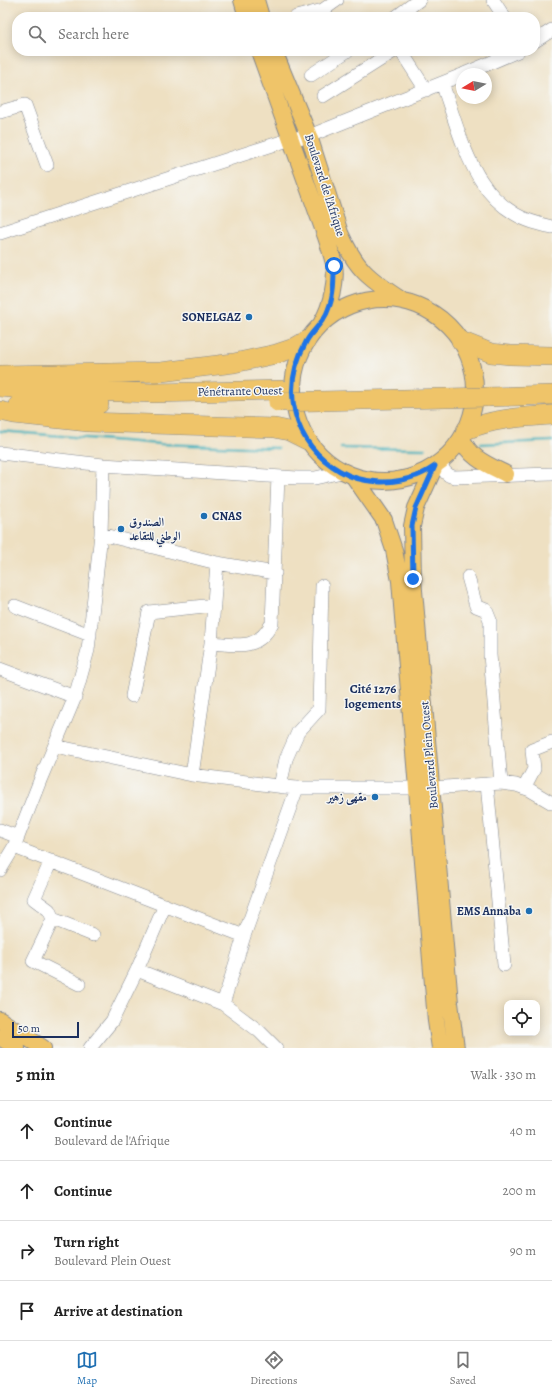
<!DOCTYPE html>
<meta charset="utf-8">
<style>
:root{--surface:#fff;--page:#f6f6f6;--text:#222;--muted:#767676;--line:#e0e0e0;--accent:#1f6fb2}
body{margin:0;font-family:Alegreya,Amiri,serif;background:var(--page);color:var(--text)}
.controls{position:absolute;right:12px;bottom:12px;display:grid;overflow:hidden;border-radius:8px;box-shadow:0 2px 10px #0003}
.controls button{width:36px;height:36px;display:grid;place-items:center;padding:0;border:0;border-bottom:1px solid var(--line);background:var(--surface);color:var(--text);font:20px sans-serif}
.compass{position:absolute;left:456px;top:68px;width:36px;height:36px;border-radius:50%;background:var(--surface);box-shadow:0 2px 10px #0003;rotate:260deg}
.scale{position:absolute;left:12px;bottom:10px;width:67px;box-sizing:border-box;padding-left:4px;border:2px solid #1b2f5e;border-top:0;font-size:11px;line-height:14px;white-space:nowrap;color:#1b2f5e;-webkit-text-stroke:3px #f6f6f2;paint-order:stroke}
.stop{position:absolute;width:12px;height:12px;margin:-9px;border:3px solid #1a73e8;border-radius:50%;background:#fff}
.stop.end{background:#1a73e8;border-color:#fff;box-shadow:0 1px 4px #0008}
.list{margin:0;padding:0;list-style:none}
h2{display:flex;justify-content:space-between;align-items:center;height:52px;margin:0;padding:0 16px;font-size:17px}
h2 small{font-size:13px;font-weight:400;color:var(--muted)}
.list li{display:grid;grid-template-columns:26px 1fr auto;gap:12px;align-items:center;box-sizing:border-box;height:60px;padding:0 16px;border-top:1px solid var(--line)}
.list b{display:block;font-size:15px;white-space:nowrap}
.list p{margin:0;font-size:13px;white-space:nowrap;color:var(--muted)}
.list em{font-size:13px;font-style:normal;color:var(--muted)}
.icon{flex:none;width:22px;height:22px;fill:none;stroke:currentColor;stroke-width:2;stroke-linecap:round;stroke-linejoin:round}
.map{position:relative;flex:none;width:552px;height:1048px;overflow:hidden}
.search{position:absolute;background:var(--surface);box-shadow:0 2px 10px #0003;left:12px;right:12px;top:12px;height:44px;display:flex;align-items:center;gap:10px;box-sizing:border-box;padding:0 14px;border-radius:16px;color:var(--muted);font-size:15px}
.sheet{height:292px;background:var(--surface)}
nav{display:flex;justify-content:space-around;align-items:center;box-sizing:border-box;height:56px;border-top:1px solid var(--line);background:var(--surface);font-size:11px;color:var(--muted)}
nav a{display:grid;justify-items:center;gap:2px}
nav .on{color:var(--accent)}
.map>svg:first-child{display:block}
</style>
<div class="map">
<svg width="552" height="1048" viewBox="0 0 552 1048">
<rect width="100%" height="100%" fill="#f6f6f2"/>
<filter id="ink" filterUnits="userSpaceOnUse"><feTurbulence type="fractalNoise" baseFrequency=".025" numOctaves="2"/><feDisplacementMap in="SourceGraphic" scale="8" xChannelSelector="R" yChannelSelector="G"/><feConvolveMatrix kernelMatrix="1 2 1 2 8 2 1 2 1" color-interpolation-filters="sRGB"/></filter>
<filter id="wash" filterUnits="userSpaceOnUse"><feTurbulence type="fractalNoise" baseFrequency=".012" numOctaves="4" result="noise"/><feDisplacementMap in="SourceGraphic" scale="16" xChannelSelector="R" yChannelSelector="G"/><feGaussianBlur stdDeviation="0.9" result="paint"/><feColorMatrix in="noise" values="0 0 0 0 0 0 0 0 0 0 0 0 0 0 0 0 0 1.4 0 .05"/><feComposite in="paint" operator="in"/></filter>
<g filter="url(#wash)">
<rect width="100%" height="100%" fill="#eee0c2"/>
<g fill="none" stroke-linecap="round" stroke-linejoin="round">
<path stroke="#3fafb9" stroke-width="2.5" d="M0 431 160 444 278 448
M481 444 552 441
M341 448 425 449"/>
</g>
</g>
<g filter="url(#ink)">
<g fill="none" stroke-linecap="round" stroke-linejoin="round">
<g stroke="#848890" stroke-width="14">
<path id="minor" d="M493 0 504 17
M296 17 323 10 337 0
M396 17 419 0
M535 41 552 30
M401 51 426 90
M464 74 518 51
M311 75 347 51
M442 83C453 114 464 156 482 182 490 195 502 206 515 214 526 221 539 224 552 227
M323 96 394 51
M0 112 25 105 47 165
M0 233 291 139 309 136 462 75
M0 453 103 465 297 478H315L342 472
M441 462C443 470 445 475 454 477L552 474
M101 534 217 563 275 573
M468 577 476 606 486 610 490 620V655L501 783
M15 606 90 635
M211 643C237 645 258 651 272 623L278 477
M0 669 75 697
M132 696 149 612 214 605
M55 746 192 775 285 787 297 788H432L501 783 516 785 530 790 552 803
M192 775 211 643 217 563
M487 784 504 965
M280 786 286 759 298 732 319 709 322 586
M524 788 534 769 532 750 552 742
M0 830 18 837
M14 847 244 936
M51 861 34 899 49 910 53 919 93 935
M0 870 14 847 41 778 75 697 88 650 101 534 103 465
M53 919 33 961 79 984
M137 970 223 1004 259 1031 276 1048
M223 1004 244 936 297 788
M90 1048 112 1021 137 970 165 905"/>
</g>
<g stroke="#848890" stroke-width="18">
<path id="major" d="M242 0 247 17
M256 0 261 17
M259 51 326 237C329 246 332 255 334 264 337 283 331 306 322 322
M274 51 309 136 340 233C356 269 368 278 400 299
M293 390a91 91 0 1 1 182 0a91 91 0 1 1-182 0Z
M462 438C469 458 488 465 506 474
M435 466 416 508 412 526 413 579 450 1003 456 1048
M354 477 384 520 394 550 400 581 436 1021 440 1048
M0 1020 43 1048
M0 1037 17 1048"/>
</g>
<g stroke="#848890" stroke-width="20">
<path id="highway" d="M461 341 491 353 510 355 552 356
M0 375 161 372 234 363 276 354 294 348 306 341
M0 387 22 389 154 393 282 390
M487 397 552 395
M19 404H99
M0 411 14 414 88 422 275 428 289 431 307 440
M466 430C494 418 523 417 552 415"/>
</g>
<use href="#minor" stroke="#fff" stroke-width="13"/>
<use href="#major" stroke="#efc469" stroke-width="16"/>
<use href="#highway" stroke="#efc469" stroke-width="19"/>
<g stroke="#848890" stroke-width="20" stroke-linecap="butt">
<path id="highway-bridge" d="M278 402 487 397"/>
</g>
<use href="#highway-bridge" stroke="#efc469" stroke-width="19"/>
</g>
</g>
<g fill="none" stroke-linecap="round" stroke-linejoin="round" filter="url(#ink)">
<path stroke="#1a73e8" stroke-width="5" d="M334 266C334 281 334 296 328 310 324 323 312 330 306 342 280 389 292 443 340 471 362 484 392 485 416 476 423 474 429 470 435 466L416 508 412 526 413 579"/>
</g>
<g fill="#1f6fb2" stroke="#f6f6f2" stroke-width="1.5">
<circle cx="249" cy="317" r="4"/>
<circle cx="204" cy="516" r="4"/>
<circle cx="121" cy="529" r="4"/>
<circle cx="375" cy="797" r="4"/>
<circle cx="529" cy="911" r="4"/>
</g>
<g text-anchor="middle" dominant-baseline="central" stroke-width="3" stroke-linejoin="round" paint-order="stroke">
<g font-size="12" fill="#1b2f5e" stroke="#f6f6f2">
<text transform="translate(325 185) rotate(72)">Boulevard de l'Afrique</text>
<text transform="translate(240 391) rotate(-1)">Pénétrante Ouest</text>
<text transform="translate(429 755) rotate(-95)">Boulevard Plein Ouest</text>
</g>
<g font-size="12" font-weight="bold" fill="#1b2f5e" stroke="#f6f6f2" text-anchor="end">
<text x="241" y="317">SONELGAZ</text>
<text x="212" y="516" text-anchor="start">CNAS</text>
<text x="129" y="522" text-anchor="start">الصندوق<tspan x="129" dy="14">الوطني للتقاعد</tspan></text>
<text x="367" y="797">مقهى زهير</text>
<text x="521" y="911">EMS Annaba</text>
</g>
<g font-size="13" font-weight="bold" fill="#1b2f5e" stroke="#f6f6f2">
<text x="373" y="688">Cité 1276<tspan x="373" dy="15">logements</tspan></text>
</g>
</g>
</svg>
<div class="controls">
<button><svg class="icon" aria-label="locate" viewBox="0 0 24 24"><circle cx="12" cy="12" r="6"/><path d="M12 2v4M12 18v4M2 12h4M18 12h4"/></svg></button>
</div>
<svg class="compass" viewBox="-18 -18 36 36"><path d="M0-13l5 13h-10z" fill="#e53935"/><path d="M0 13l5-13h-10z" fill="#767676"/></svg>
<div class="scale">50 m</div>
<div class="stop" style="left:334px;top:266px"></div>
<div class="stop end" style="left:413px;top:579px"></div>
<div class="search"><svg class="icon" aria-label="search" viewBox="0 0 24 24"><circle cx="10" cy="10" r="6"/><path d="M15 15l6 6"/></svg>Search here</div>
</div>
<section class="sheet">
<h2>5 min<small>Walk · 330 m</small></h2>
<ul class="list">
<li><svg class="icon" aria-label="ahead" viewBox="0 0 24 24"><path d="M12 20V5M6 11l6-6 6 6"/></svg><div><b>Continue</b><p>Boulevard de l'Afrique</p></div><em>40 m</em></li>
<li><svg class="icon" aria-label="ahead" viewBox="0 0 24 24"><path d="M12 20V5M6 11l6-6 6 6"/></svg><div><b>Continue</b></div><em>200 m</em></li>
<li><svg class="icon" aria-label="right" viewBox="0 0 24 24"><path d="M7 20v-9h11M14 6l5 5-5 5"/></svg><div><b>Turn right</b><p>Boulevard Plein Ouest</p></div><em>90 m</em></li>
<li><svg class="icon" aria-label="arrive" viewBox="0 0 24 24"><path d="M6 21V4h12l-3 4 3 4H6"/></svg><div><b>Arrive at destination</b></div></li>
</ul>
</section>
<nav>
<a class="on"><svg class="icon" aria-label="map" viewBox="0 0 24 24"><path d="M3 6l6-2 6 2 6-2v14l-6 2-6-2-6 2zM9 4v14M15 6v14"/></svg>Map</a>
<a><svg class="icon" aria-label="directions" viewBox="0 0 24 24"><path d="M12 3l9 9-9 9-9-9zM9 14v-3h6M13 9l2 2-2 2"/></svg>Directions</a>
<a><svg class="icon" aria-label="saved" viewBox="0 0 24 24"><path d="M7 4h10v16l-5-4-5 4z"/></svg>Saved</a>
</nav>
